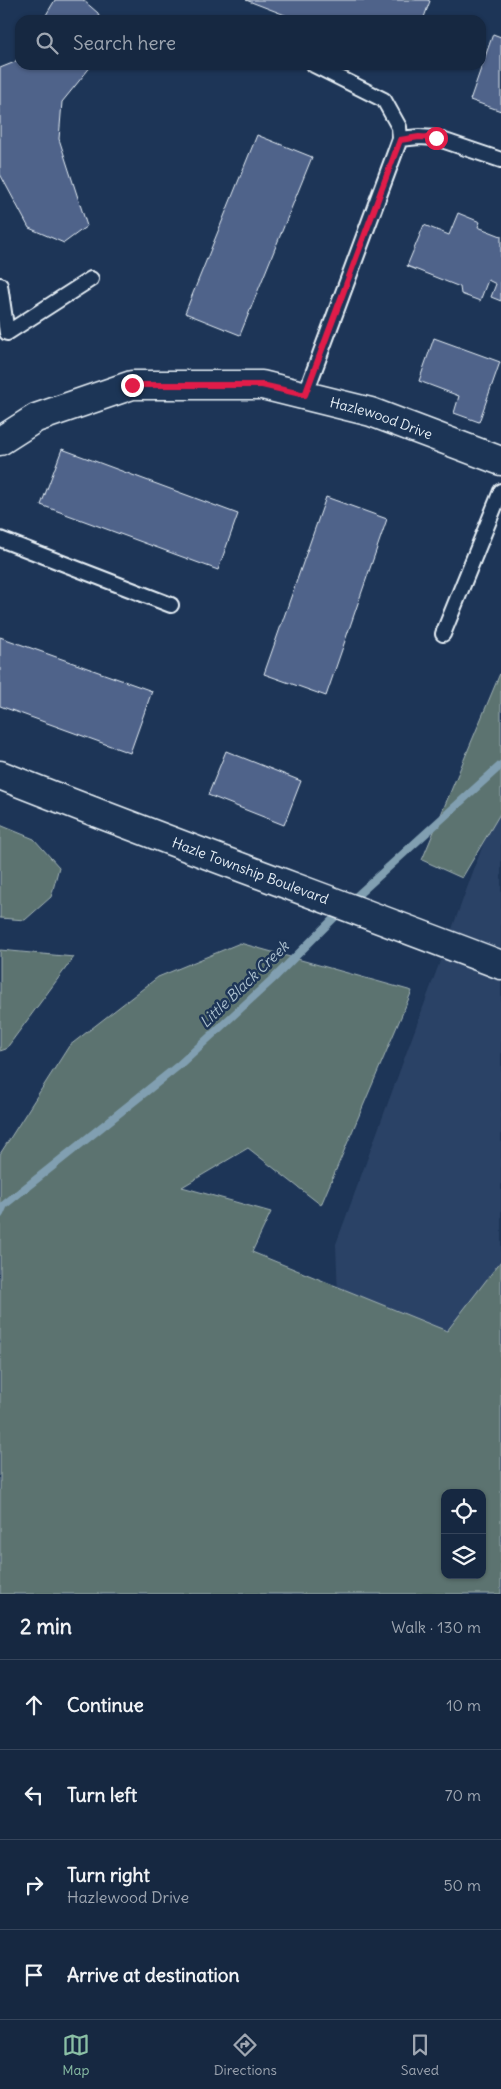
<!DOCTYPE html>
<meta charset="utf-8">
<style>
:root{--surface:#162841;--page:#23344c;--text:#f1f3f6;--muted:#9ea6b1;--line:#35445a;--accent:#8abfa5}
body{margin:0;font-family:Delius,sans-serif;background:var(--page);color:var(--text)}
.controls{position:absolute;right:15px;bottom:15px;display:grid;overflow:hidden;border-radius:10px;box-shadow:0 1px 4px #0004}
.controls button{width:45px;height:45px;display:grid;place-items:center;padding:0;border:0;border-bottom:1px solid var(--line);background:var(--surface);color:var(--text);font:25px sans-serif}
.stop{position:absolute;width:15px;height:15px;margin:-11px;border:4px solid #e11d48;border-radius:50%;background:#fff}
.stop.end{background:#e11d48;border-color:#fff;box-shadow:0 1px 5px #0008}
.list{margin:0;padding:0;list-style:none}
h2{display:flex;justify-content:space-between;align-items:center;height:65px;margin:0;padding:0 20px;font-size:21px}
h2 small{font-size:16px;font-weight:400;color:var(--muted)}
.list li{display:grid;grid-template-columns:32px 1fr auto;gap:15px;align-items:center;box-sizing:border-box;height:90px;padding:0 20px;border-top:1px solid var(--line)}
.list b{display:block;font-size:19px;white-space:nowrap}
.list p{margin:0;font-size:16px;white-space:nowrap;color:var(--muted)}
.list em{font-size:16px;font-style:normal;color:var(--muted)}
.icon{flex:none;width:28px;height:28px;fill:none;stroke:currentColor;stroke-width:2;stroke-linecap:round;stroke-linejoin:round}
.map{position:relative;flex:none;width:501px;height:1594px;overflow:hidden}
.search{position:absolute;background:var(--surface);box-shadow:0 1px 4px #0004;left:15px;right:15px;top:15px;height:55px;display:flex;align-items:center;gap:12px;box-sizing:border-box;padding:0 18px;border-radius:15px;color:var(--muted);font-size:19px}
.sheet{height:425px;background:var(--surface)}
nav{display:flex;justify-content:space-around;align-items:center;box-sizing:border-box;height:70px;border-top:1px solid var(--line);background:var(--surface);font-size:14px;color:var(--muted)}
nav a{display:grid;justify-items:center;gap:2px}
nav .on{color:var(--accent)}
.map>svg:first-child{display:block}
</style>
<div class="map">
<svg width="501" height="1594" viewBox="0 0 501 1594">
<rect width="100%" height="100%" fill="#1d3557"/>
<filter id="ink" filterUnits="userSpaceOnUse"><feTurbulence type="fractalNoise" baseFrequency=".02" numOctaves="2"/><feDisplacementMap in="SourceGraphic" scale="10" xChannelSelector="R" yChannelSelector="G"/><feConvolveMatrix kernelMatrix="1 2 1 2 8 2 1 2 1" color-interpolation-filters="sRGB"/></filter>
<g filter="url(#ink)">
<path fill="#2c4366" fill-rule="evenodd" d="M501 796V1594H350L336 1244ZM445 1493H482V1575H445Z"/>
<path fill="#5b7370" stroke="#a2b2b4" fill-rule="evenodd" d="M501 671V812L462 878 422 860Z
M0 825 34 839 59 867 51 897 25 920 0 918Z
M240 943 412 991 321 1205 248 1148 182 1187 271 1212 252 1252 447 1331 501 1261V1594H0V1154L69 1046 158 977ZM445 1493H482V1575H445Z
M0 950 74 957 6 1049 0 1051Z"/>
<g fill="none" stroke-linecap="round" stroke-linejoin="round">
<path stroke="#819fb1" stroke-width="8" d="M349 903 501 765
M0 1214 4 1205 178 1066 276 976 341 911"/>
</g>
<path fill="#50638a" stroke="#e8f1f8" d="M55 0H83L98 13 100 20H43Z
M246 0H427L430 1 423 20H298Z
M493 34 501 37V111L470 100Z
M20 55V65H92L62 102 59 139 87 226 64 243 29 228 0 174V68L15 62Z
M257 135 312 157 240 335 185 313Z
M458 213 480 222 478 227 501 236V301L491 297 496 284 488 280 480 301 461 294 460 287 407 266 424 225 449 235Z
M434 338 500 362 479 422 454 413 459 396 419 381Z
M62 449 238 514 218 570 41 505Z
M326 497 387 519 326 696 264 674Z
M0 637 152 691 130 753 0 706Z
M226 751 301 781 284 825 208 795Z"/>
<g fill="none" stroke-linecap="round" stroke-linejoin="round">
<g stroke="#e8f1f8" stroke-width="18">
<path id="lane" d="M400 139 419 137 436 138 501 160
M0 285 7 333 91 279
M305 395 400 139 399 127 384 100 314 65
M0 539 171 605
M443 634 501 491"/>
</g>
<g stroke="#e8f1f8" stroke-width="31">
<g id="street">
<path id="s1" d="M0 441 36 418 132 385H262L371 412 501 461"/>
</g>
</g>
<g stroke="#e8f1f8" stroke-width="31">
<g id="secondary">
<path id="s2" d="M0 775C166 841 334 901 501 965"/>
</g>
</g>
<use href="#lane" stroke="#1d3557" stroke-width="14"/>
<use href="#street" stroke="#1d3557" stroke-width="28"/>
<use href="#secondary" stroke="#1d3557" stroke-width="28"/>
</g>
</g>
<g fill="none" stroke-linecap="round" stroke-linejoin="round" filter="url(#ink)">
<path stroke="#e11d48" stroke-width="6" d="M132 385H262L305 395 400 140 419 137 436 138"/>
</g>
<g text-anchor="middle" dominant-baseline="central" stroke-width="5" stroke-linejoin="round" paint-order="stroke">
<g font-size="14" fill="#e8f1f8" stroke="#1d3557">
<text stroke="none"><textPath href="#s1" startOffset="398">Hazlewood Drive</textPath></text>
<text stroke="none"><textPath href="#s2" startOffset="268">Hazle Township Boulevard</textPath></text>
</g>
<g font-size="15" font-style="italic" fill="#acc1cf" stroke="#1d3557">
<text transform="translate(244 984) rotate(-44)">Little Black Creek</text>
</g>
</g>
</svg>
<div class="controls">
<button><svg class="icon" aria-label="locate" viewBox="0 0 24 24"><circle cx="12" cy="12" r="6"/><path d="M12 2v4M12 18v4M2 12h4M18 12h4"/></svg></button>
<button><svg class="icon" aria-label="layers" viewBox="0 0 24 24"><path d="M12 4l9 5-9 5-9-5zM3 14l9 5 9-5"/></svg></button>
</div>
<div class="stop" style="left:436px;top:138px"></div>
<div class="stop end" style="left:132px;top:385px"></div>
<div class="search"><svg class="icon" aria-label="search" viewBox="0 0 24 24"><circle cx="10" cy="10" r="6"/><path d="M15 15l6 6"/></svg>Search here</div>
</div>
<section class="sheet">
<h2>2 min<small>Walk · 130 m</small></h2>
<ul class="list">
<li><svg class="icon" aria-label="ahead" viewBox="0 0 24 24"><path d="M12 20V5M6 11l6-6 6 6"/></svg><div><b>Continue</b></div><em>10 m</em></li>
<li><svg class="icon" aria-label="left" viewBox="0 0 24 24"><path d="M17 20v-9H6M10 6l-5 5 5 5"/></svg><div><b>Turn left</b></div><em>70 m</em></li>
<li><svg class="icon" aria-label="right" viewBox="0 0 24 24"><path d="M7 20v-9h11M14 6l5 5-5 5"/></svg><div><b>Turn right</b><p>Hazlewood Drive</p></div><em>50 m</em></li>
<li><svg class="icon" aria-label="arrive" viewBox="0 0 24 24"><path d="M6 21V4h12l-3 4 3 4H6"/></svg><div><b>Arrive at destination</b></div></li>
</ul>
</section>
<nav>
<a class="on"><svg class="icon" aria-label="map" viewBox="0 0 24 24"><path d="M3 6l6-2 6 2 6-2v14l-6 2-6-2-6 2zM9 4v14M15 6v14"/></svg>Map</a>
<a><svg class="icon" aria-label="directions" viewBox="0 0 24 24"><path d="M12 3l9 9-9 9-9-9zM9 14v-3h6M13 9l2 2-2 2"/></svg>Directions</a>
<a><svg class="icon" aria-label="saved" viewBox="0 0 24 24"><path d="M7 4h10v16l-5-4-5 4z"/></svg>Saved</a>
</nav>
